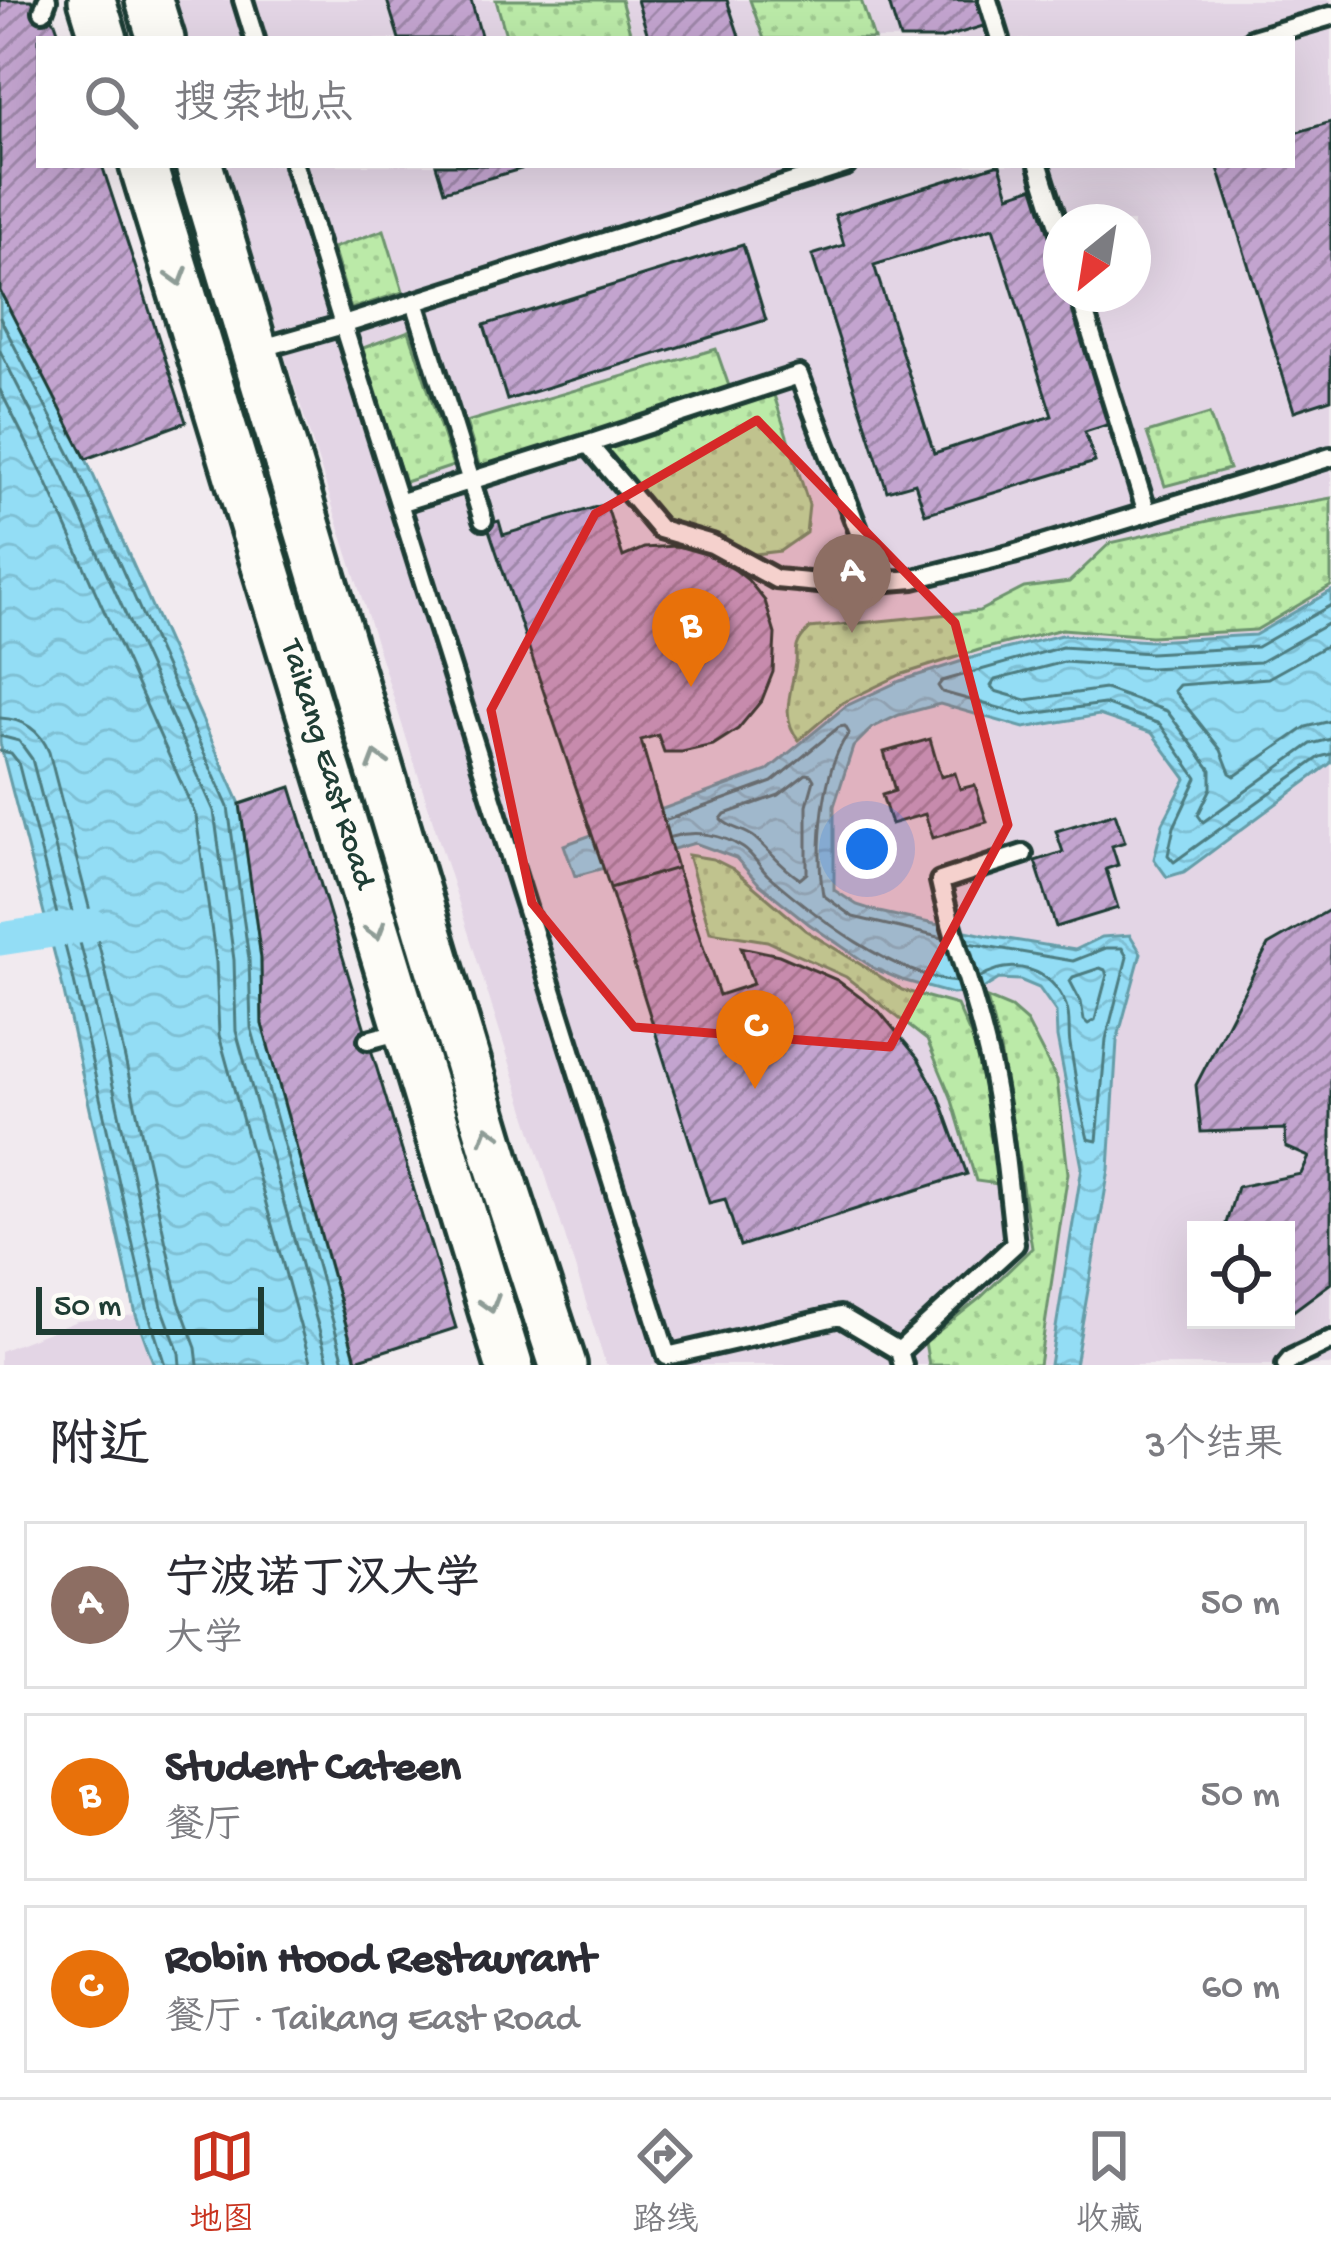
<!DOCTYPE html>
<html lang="zh">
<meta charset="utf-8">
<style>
:root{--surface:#fff;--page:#f7f7f7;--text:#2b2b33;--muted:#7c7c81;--line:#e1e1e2;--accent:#c8321e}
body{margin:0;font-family:"Gochi Hand","LXGW WenKai TC",sans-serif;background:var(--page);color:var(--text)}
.controls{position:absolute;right:36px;bottom:36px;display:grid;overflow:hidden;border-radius:0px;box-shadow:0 12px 48px #0002}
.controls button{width:108px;height:108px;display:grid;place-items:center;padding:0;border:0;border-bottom:3px solid var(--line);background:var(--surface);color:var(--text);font:60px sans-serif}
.compass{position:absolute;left:1043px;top:204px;width:108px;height:108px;border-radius:50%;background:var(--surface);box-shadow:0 12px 48px #0002;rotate:210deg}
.scale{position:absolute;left:36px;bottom:30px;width:228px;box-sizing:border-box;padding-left:12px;border:6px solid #1f3d34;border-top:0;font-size:33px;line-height:42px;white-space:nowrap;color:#1f3d34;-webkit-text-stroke:9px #fdfcf7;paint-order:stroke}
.you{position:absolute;left:867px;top:849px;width:42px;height:42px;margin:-30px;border:9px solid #fff;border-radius:50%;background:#1a73e8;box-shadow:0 0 0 18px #1a73e833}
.badge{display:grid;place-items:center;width:78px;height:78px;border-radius:50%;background:var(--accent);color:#fff;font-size:39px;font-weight:700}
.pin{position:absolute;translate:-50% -99px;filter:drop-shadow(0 3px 6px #0008)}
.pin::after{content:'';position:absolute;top:63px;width:42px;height:36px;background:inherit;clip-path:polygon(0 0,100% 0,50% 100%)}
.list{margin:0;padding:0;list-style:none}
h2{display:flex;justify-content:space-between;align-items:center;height:156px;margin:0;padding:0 48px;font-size:51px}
h2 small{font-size:39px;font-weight:400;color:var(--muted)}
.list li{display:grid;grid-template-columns:78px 1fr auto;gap:36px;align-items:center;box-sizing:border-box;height:168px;margin:0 24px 24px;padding:0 24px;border:3px solid var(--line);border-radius:0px}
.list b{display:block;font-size:45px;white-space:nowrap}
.list p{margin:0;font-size:39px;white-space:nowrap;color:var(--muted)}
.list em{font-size:39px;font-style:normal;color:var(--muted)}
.icon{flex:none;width:66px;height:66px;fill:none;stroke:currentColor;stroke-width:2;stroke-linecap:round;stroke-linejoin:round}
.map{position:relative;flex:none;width:1331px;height:1365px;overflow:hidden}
.search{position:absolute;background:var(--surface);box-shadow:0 12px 48px #0002;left:36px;right:36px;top:36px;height:132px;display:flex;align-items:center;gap:30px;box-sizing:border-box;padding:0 42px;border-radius:0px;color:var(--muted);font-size:45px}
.sheet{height:732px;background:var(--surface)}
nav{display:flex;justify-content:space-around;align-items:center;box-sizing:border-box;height:168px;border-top:3px solid var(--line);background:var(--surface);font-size:33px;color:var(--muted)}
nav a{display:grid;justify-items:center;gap:6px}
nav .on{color:var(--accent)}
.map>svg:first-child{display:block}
</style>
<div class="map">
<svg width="1331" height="1365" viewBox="0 0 1331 1365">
<defs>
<pattern id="grass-dots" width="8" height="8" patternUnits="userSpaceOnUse" patternTransform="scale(3)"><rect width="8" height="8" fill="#bbeaa8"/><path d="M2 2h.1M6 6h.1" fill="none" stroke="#a0ca91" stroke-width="1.8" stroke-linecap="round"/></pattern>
<pattern id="water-waves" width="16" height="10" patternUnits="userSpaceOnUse" patternTransform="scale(3)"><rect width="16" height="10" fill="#93ddf5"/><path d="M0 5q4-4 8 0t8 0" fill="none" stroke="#7ebfd3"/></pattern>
<pattern id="building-hatch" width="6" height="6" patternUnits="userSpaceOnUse" patternTransform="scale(3)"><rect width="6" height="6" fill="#c3a4cf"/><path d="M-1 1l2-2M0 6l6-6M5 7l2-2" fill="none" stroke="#9e87a9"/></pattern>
</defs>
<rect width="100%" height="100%" fill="#f1eaef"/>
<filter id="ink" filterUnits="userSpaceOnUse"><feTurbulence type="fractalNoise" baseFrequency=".00833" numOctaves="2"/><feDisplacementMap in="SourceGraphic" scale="24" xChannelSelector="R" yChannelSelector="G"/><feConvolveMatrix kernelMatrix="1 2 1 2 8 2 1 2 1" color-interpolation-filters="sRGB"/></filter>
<g filter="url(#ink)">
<path fill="#e3d5e5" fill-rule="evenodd" d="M171 0H1331V1365H606L224 165H1292V39H184ZM1061 222H1133V294H1061ZM1196 1230H1286V1320H1196Z
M136 1315 154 1365H0V1351L77 1321Z"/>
<path fill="url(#grass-dots)" stroke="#6d946e" stroke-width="3" d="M496 0H621L632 39H507Z
M750 0H861L874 39H764Z
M384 230 403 292 351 309 333 248Z
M409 331 453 466 405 482 358 350Z
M716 349 731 392 480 468 466 422Z
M773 392 809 505 806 533 780 551 747 555 716 536 667 521 600 447Z
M1209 414 1229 469 1165 486 1147 433Z
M1331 498V586L1256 630 1151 636 1062 629 979 650 900 675 842 703 799 740C779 718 792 689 796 663 797 657 795 650 798 644 800 637 806 633 810 628L979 611 1024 588 1069 582 1110 543 1235 515Z
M688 855 713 859 733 869 805 930 902 990 957 1005 979 1055 998 1184 976 1181 951 1097 927 1040 846 977 767 941 710 932Z
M987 998 1011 1008 1027 1022 1057 1080 1068 1173 1039 1365H929L925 1342 980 1298 1032 1248 1000 1049Z"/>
<path fill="url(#water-waves)" stroke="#659da8" stroke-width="3" d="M0 291 86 459 240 804 261 958 262 1024 357 1365H154L136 1315 61 979 0 743Z
M1331 591V763L1184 872 1167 877 1154 859 1163 823 1186 779 1152 733 1099 715 1024 728 940 704 899 715 872 728 853 747 834 806V890L857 905 879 912 989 936 1075 950 1102 937 1130 935 1141 953 1117 1041 1109 1169 1075 1365H1050L1082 1167 1057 1037 1056 1012 1039 988 1020 980 999 979 978 992 952 994 902 980 875 969 809 924 759 884 736 858 695 843 575 876 564 845 767 771 846 706 900 681 978 656 1061 635 1150 641 1255 635Z"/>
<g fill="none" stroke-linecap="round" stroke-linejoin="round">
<path stroke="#4d7d81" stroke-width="3" d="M0 318 75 464 228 807 249 959 251 1027 345 1365
M0 351 61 471 214 811 234 960 236 1031 329 1365
M0 390 45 479 196 816 216 962 219 1035 311 1365
M1331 605 1257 647 1150 653 1062 647 942 681 938 686 942 692 1024 715 1104 704 1160 724 1197 778 1174 827 1168 855 1174 862 1320 757 1331 754
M1331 622 1260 662 1150 668 1064 662 995 680 991 686 995 691 1026 700 1105 689 1167 711 1211 770V788L1198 815 1203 822 1311 744 1331 739
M1331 643 1268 678 1179 685 1174 691 1221 750 1230 773 1235 776 1306 727 1331 721
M0 718C24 719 40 730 49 752L105 969 179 1302 196 1348 198 1365
M0 736 19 741 32 759 88 973 162 1307 179 1353 180 1365
M0 751 11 753 18 762 73 977 148 1312 165 1365
M806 774 811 775 814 780 807 805V873L800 879C782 868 771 852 755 838 744 829 730 829 721 819L725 814 779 795Z
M667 820 772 782 839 727 845 726 849 733C821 769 816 851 823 895L853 917 943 938
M671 837C695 830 722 834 743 848 754 855 760 868 769 876 819 919 890 974 956 982
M968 943 1073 961 1106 948H1122L1127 957 1106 1039 1097 1141 1088 1139C1080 1108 1075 1076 1070 1044 1068 1032 1071 1017 1066 1005 1051 968 1012 957 979 978
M1100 968 1105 970 1107 975 1095 1020 1088 1024 1084 1020 1081 1002 1070 981 1073 977Z"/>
<path stroke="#93ddf5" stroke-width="33" d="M0 939 92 925"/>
</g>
<path fill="url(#building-hatch)" stroke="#1f3d34" stroke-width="3" fill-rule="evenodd" d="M0 0H31L55 22 61 39H39V165H102L186 422 86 459 0 291Z
M387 0H471L482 39H399Z
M637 0H727L740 39H649Z
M888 0H982L990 24 940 39H900Z
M1331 122V399L1294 411 1217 165H1292V125L1295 133Z
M436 165H520L521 169 444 191Z
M996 165H1000L1009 195 1041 185 1061 249V294H1075L1116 422 1085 432 1095 462 925 514 915 483 887 491 812 255 844 245 835 215ZM993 228 1052 416 934 453 874 265Z
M743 245 766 320 507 400 484 325Z
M606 504 623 557 644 548 675 546 700 550 723 560 748 580 765 601 775 634 773 672 762 700 738 729 713 745 682 752H664L658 735 641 740 677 868 610 888 487 524 499 521 503 535Z
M930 739 941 777 955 773 960 789 975 785 987 822 933 838 925 814 891 824 882 795 895 791 884 752Z
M291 787 456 1328 356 1360 262 1024 261 958 240 804Z
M1115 813 1125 842 1112 846 1118 865 1106 869 1118 908 1056 927 1035 861 1063 852 1056 831Z
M677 868 719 995 753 984 741 947 779 955 837 980 879 1011 918 1058 939 1096 967 1174 740 1246 725 1199 709 1203 610 888Z
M1331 909V1283L1292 1312 1286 1301V1230H1224L1237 1187 1301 1174 1309 1157 1286 1147 1285 1129 1201 1132 1196 1085 1268 945Z"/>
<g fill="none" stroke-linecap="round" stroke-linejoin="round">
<g stroke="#1f3d34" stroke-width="26">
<path id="lane" d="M243 0 255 39
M988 0 1000 39
M43 11 47 0
M1253 39 1331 16
M294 165 343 325 846 165
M1039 165 1061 235
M1079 294 1147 513
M415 302 483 520
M259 349 343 325 399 503 588 444 660 529 712 544 776 579 840 585 914 579 1013 554 1331 457
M588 444 799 375 878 582
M399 503 667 1356 840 1316 899 1351
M368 1040 402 1031
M903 1365 899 1351 1015 1244C1007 1177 1002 1107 985 1042 972 988 952 936 940 881L1023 854
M1286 1365 1291 1359 1331 1340"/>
</g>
<g stroke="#1f3d34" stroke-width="54">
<g id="secondary">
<path d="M92 0 104 39"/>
<path d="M149 0 161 39"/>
<path id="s1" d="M143 165 509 1365"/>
<path d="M199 165 497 1162 563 1365"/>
</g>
</g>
<use href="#lane" stroke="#fdfcf7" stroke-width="16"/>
<use href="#secondary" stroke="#fdfcf7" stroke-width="45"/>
</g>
<defs><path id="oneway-chevron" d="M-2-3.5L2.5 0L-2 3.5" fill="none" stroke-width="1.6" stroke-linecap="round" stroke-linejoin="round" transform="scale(3)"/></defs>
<g stroke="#8e9c96">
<use href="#oneway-chevron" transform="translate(178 277) rotate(73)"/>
<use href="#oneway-chevron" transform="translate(377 760) rotate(-107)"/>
<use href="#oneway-chevron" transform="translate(376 931) rotate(73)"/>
<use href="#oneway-chevron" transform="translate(489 1134) rotate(-107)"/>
<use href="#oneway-chevron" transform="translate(490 1304) rotate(73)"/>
</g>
</g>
<path fill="#d62828" fill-opacity="0.2" stroke="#d62828" stroke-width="9" stroke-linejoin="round" d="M757 420 955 623 1008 825 890 1047 634 1027 532 903 491 710 595 514Z"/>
<g text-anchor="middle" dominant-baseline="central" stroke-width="9" stroke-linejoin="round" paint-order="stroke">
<g font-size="33" fill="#1f3d34" stroke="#fdfcf7">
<text stroke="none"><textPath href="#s1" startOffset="627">Taikang East Road</textPath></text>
</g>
</g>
</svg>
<div class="controls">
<button><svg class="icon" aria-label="locate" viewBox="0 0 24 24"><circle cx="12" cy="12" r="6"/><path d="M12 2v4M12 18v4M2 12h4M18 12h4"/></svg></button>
</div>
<svg class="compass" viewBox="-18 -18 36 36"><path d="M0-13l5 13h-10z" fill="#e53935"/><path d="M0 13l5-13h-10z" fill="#7c7c81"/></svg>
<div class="scale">50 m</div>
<div class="you"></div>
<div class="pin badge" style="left:852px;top:633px;background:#8d6e63">A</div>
<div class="pin badge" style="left:691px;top:687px;background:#e8710a">B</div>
<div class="pin badge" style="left:755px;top:1089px;background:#e8710a">C</div>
<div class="search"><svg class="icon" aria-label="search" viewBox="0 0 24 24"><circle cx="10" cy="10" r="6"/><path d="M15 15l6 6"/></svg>搜索地点</div>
</div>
<section class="sheet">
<h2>附近<small>3个结果</small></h2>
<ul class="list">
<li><span class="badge" style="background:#8d6e63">A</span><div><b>宁波诺丁汉大学</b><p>大学</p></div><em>50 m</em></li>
<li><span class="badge" style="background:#e8710a">B</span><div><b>Student Cateen</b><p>餐厅</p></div><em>50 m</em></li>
<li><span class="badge" style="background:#e8710a">C</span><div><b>Robin Hood Restaurant</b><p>餐厅 · Taikang East Road</p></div><em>60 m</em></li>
</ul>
</section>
<nav>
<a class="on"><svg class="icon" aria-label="map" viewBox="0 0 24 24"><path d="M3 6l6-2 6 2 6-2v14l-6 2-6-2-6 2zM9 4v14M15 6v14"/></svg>地图</a>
<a><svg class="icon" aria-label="directions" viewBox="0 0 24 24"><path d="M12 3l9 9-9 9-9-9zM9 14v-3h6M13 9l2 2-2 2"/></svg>路线</a>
<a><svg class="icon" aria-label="saved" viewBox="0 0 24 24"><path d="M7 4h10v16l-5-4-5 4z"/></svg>收藏</a>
</nav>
